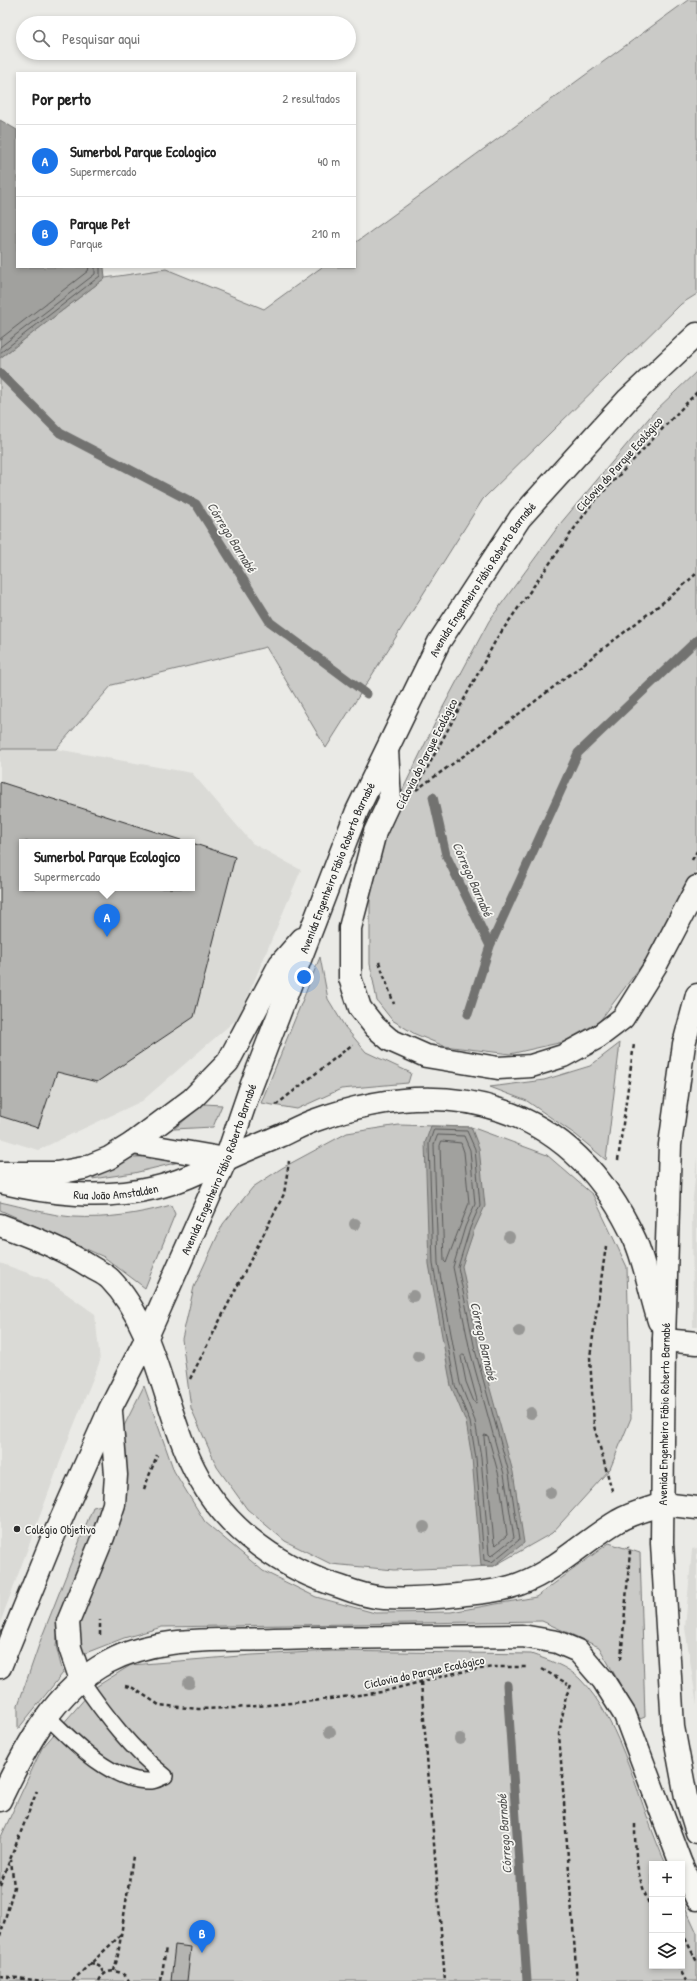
<!DOCTYPE html>
<html lang="pt">
<meta charset="utf-8">
<style>
:root{--surface:#fff;--page:#f6f6f6;--text:#222;--muted:#767676;--line:#e0e0e0;--accent:#1a73e8}
body{margin:0;font-family:"Patrick Hand",sans-serif;background:var(--page);color:var(--text)}
.controls{position:absolute;right:12px;bottom:12px;display:grid;overflow:hidden;border-radius:0px;box-shadow:0 2px 6px #0003}
.controls button{width:36px;height:36px;display:grid;place-items:center;padding:0;border:0;border-bottom:1px solid var(--line);background:var(--surface);color:var(--text);font:20px sans-serif}
.you{position:absolute;left:304px;top:977px;width:14px;height:14px;margin:-10px;border:3px solid #fff;border-radius:50%;background:#1a73e8;box-shadow:0 0 0 6px #1a73e833}
.badge{display:grid;place-items:center;width:26px;height:26px;border-radius:50%;background:var(--accent);color:#fff;font-size:13px;font-weight:700}
.pin{position:absolute;translate:-50% -33px;filter:drop-shadow(0 1px 2px #0008)}
.pin::after{content:'';position:absolute;top:21px;width:14px;height:12px;background:inherit;clip-path:polygon(0 0,100% 0,50% 100%)}
.popup{position:absolute;left:19px;top:839px;width:176px;height:52px;box-sizing:border-box;display:grid;place-content:center;border-radius:0px;background:var(--surface);filter:drop-shadow(0 1px 3px #0005);font-size:13px;white-space:nowrap;color:var(--muted)}
.popup b{font-size:15px;color:var(--text)}
.popup::after{content:'';position:absolute;left:50%;top:100%;margin-left:-8px;border:8px solid transparent;border-top-color:var(--surface)}
.list{margin:0;padding:0;list-style:none}
h2{display:flex;justify-content:space-between;align-items:center;height:52px;margin:0;padding:0 16px;font-size:17px}
h2 small{font-size:13px;font-weight:400;color:var(--muted)}
.list li{display:grid;grid-template-columns:26px 1fr auto;gap:12px;align-items:center;box-sizing:border-box;height:72px;padding:0 16px;border-top:1px solid var(--line)}
.list b{display:block;font-size:15px;white-space:nowrap}
.list p{margin:0;font-size:13px;white-space:nowrap;color:var(--muted)}
.list em{font-size:13px;font-style:normal;color:var(--muted)}
.icon{flex:none;width:22px;height:22px;fill:none;stroke:currentColor;stroke-width:2;stroke-linecap:round;stroke-linejoin:round}
.map{position:relative;flex:none;width:697px;height:1981px;overflow:hidden}
.search{position:absolute;background:var(--surface);box-shadow:0 2px 6px #0003;left:16px;top:16px;width:340px;height:44px;display:flex;align-items:center;gap:10px;box-sizing:border-box;padding:0 14px;border-radius:22px;color:var(--muted);font-size:15px}
.panel{position:absolute;background:var(--surface);box-shadow:0 2px 6px #0003;left:16px;top:72px;width:340px;height:196px;border-radius:0px}
.map>svg:first-child{display:block}
</style>
<div class="map">
<svg width="697" height="1981" viewBox="0 0 697 1981">
<rect width="100%" height="100%" fill="#eaeae6"/>
<filter id="ink" filterUnits="userSpaceOnUse"><feTurbulence type="fractalNoise" baseFrequency=".025" numOctaves="2"/><feDisplacementMap in="SourceGraphic" scale="8" xChannelSelector="R" yChannelSelector="G"/><feConvolveMatrix kernelMatrix="1 2 1 2 8 2 1 2 1" color-interpolation-filters="sRGB"/></filter>
<g filter="url(#ink)">
<path fill="#dadad6" d="M0 749H56L192 773 252 843 301 870 239 1017 142 1101 38 1150 0 1138V1116L38 1128 57 1072 97 1082 194 1017 235 857 192 843V842H187L0 782Z
M697 1157V1327H693L692 1208Z
M0 1263 47 1280 95 1314 100 1361 70 1435 0 1623Z
M697 1548V1706L685 1628 692 1549Z"/>
<path fill="#cacac7" stroke="#7a7a79" d="M688 0H697V294L681 304 483 499 326 748 266 647 112 685 56 749H0V358L105 278 166 269 264 309 322 267H355V243Z
M697 371V870L647 958 599 1022 563 1042 510 1054 444 1046 415 1034 392 1020 377 1001 370 964V883L403 789 442 709 489 621 560 524 654 412Z
M320 957 328 999 345 1027 366 1052 411 1073 408 1083 341 1089 297 1109 261 1103Z
M620 1043 606 1160 576 1135 527 1101 490 1087 544 1080 590 1066Z
M204 1104 222 1105 213 1127 174 1129Z
M399 1125 471 1127 547 1155 593 1195 627 1267 631 1418 610 1469 552 1533 494 1566 394 1570 331 1564 285 1541 247 1509 217 1467 191 1408 182 1339 194 1287 223 1224 253 1187 282 1168 347 1133Z
M170 1156 179 1162 134 1173 92 1179 113 1163 134 1157Z
M0 1202C24 1207 49 1215 73 1217 107 1219 139 1214 171 1205L175 1214 145 1288 104 1257 0 1210Z
M144 1386 174 1471 205 1522 263 1571 316 1597 375 1613 451 1612 536 1597 609 1543 640 1553 645 1717 640 1719 599 1647 542 1621 162 1627 124 1638 83 1654 77 1624 121 1505 124 1426Z
M106 1504 81 1567 60 1613 56 1646 63 1673 18 1729V1705L41 1639 93 1507Z
M333 1651 531 1654C548 1660 567 1666 580 1679 623 1722 640 1809 666 1864H652V1966H682V1900L697 1933V1981H0V1839L42 1748 94 1688 131 1665 252 1655Z"/>
<path fill="#a1a19e" stroke="#727270" d="M0 120 17 130V267H104L105 278 0 358Z
M431 1126 471 1127 479 1148 485 1206 474 1230 462 1266 479 1349 513 1472 524 1543 494 1566H481L472 1458 466 1422 451 1386 429 1264 425 1143Z"/>
<g fill="none" stroke-linecap="round" stroke-linejoin="round">
<path stroke="#5a5a59" stroke-width="1" d="M0 339 88 271 89 267
M0 347 95 274V267
M0 353 100 276V267
M434 1130 467 1131 475 1149 480 1205 470 1228 458 1267 475 1350 509 1473 519 1540 492 1562 484 1560 476 1458 470 1422 455 1385 433 1264 429 1144Z
M438 1135 464 1136 470 1150 475 1204 465 1227 453 1267 470 1351 504 1474 514 1538 491 1556 489 1554 481 1457 475 1421 460 1383 438 1263 434 1145Z
M442 1141 461 1143 464 1152 469 1203 446 1263 444 1261 440 1146Z
M463 1355 465 1356 477 1400 476 1403 474 1402 466 1382 461 1357Z
M485 1435 488 1436 499 1476 507 1535 496 1545 494 1543 484 1437Z"/>
<path stroke="#727270" stroke-width="9" d="M0 373 60 433 196 504 270 622 367 694
M433 797 446 855 490 946
M468 1014 490 946 578 753 697 640
M507 1685 527 1981"/>
</g>
<path fill="#b4b4b1" stroke="#2b2b2b" d="M0 782 187 842H22V888H192V843L235 857 194 1017 97 1082 57 1072 38 1128 0 1116Z
M175 1945 191 1947 187 1981H171Z"/>
<g fill="none" stroke-linecap="round" stroke-linejoin="round">
<g stroke="#2b2b2b" stroke-width="18">
<path id="service" d="M81 1680C105 1715 131 1749 165 1776
M46 1715C72 1741 112 1783 151 1781 156 1781 161 1777 165 1776"/>
</g>
<g stroke="#2b2b2b" stroke-width="25">
<path id="tertiary" d="M664 1340 697 1343
M663 1504 697 1508"/>
</g>
<g stroke="#2b2b2b" stroke-width="25">
<g id="primary">
<path d="M387 750 390 800 375 832 350 928V978L360 1008 375 1027 390 1040 426 1056 498 1068 531 1066 563 1056 598 1037 623 1018 656 965 697 887"/>
<path d="M697 995 684 1044 670 1145 664 1340 662 1543 673 1727 686 1797 697 1832"/>
<path d="M133 1143 226 1159"/>
<path d="M0 1173H57L84 1168 109 1158 133 1143 192 1099 228 1062 280 964 302 939"/>
<path id="s1" d="M0 1182C51 1194 102 1200 154 1188 180 1182 202 1171 225 1160 243 1151 262 1144 280 1136 291 1131 302 1125 313 1121 448 1072 572 1102 635 1240 645 1262 651 1297 659 1321"/>
<path d="M0 1225C32 1237 63 1249 91 1267 97 1271 105 1274 110 1279 159 1329 164 1417 199 1478 229 1532 283 1569 341 1587 354 1592 370 1597 384 1598 408 1599 433 1598 458 1595 475 1593 493 1592 510 1587 551 1576 582 1542 618 1521 631 1513 648 1509 663 1504"/>
<path id="s2" d="M0 1667 51 1542 110 1409 147 1337 226 1159 249 1092 357 811 439 642 520 518 628 399 697 334"/>
<path d="M81 1680 70 1648 68 1622 103 1537 114 1504 116 1475 111 1412"/>
<path d="M0 1800C25 1748 54 1690 108 1662 158 1635 219 1641 274 1639 356 1637 439 1637 522 1636L557 1642 578 1651 603 1680 625 1715 681 1864"/>
<path d="M682 1866 697 1899"/>
</g>
</g>
<path stroke="#2b2b2b" stroke-width="2.5" stroke-dasharray="4 3" stroke-linecap="butt" d="M417 787 497 638 591 505 697 392
M416 790 476 747 675 593 697 573
M692 860 697 851
M379 962 394 1004
M276 1105 353 1044
M618 1160 634 1044
M606 1246 590 1357 594 1426 613 1494
M190 1379 284 1194 289 1161
M144 1489 157 1455
M100 1635V1620
M621 1659 630 1552 628 1547
M542 1669 568 1684
M421 1682 445 1981
M571 1685 566 1696 559 1734 577 1981
M125 1686 133 1688 159 1705 198 1709 235 1708 313 1701 382 1692 455 1673 493 1667H527
M635 1824C635 1862 637 1876 652 1911
M0 1885 37 1791
M682 1932 697 1962
M0 1937 14 1887 11 1860
M90 1963 99 1965 104 1974
M678 1966 686 1981
M114 1971 118 1955 133 1856
M0 1976 43 1981
M72 1981 121 1935
M99 1981C105 1967 123 1969 129 1981
M161 1981 166 1947"/>
<use href="#service" stroke="#f6f6f2" stroke-width="15"/>
<use href="#tertiary" stroke="#f6f6f2" stroke-width="22"/>
<use href="#primary" stroke="#f6f6f2" stroke-width="22"/>
</g>
<g fill="#979795">
<circle cx="355" cy="1224" r="6"/>
<circle cx="509" cy="1237" r="6"/>
<circle cx="413" cy="1296" r="6"/>
<circle cx="519" cy="1331" r="6"/>
<circle cx="418" cy="1356" r="6"/>
<circle cx="531" cy="1413" r="6"/>
<circle cx="550" cy="1493" r="6"/>
<circle cx="424" cy="1527" r="6"/>
<circle cx="189" cy="1683" r="6"/>
<circle cx="330" cy="1732" r="6"/>
<circle cx="460" cy="1739" r="6"/>
</g>
</g>
<circle fill="#2b2b2b" stroke="#f6f6f2" stroke-width="1.5" cx="17" cy="1529" r="4"/>
<g text-anchor="middle" dominant-baseline="central" stroke-width="3.5" stroke-linejoin="round" paint-order="stroke">
<g font-size="12" fill="#2b2b2b" stroke="#f6f6f2">
<text transform="translate(619 464) rotate(-48)">Ciclovia do Parque Ecológico</text>
<text stroke="none"><textPath href="#s2" startOffset="1192">Avenida Engenheiro Fábio Roberto Barnabé</textPath></text>
<text transform="translate(426 754) rotate(-63)">Ciclovia do Parque Ecológico</text>
<text stroke="none"><textPath href="#s2" startOffset="868">Avenida Engenheiro Fábio Roberto Barnabé</textPath></text>
<text stroke="none"><textPath href="#s2" startOffset="544">Avenida Engenheiro Fábio Roberto Barnabé</textPath></text>
<text stroke="none"><textPath href="#s1" startOffset="117">Rua João Amstalden</textPath></text>
<text transform="translate(664 1414) rotate(-89)">Avenida Engenheiro Fábio Roberto Barnabé</text>
<text transform="translate(424 1672) rotate(-12)">Ciclovia do Parque Ecológico</text>
</g>
<g font-size="12" fill="#2b2b2b" stroke="#f6f6f2" text-anchor="start">
<text x="25" y="1529">Colégio Objetivo</text>
</g>
<g font-size="13" font-style="italic" fill="#545453" stroke="#f6f6f2">
<text transform="translate(232 537) rotate(58)">Córrego Barnabé</text>
<text transform="translate(473 879) rotate(66)">Córrego Barnabé</text>
<text transform="translate(484 1341) rotate(77)">Córrego Barnabé</text>
<text transform="translate(504 1834) rotate(-94)">Córrego Barnabé</text>
</g>
</g>
</svg>
<div class="controls">
<button>+</button>
<button>−</button>
<button><svg class="icon" aria-label="layers" viewBox="0 0 24 24"><path d="M12 4l9 5-9 5-9-5zM3 14l9 5 9-5"/></svg></button>
</div>
<div class="you"></div>
<div class="pin badge" style="left:107px;top:937px">A</div>
<div class="popup"><b>Sumerbol Parque Ecologico</b>Supermercado</div>
<div class="pin badge" style="left:202px;top:1953px">B</div>
<div class="search"><svg class="icon" aria-label="search" viewBox="0 0 24 24"><circle cx="10" cy="10" r="6"/><path d="M15 15l6 6"/></svg>Pesquisar aqui</div>
<section class="panel">
<h2>Por perto<small>2 resultados</small></h2>
<ul class="list">
<li><span class="badge">A</span><div><b>Sumerbol Parque Ecologico</b><p>Supermercado</p></div><em>40 m</em></li>
<li><span class="badge">B</span><div><b>Parque Pet</b><p>Parque</p></div><em>210 m</em></li>
</ul>
</section>
</div>
